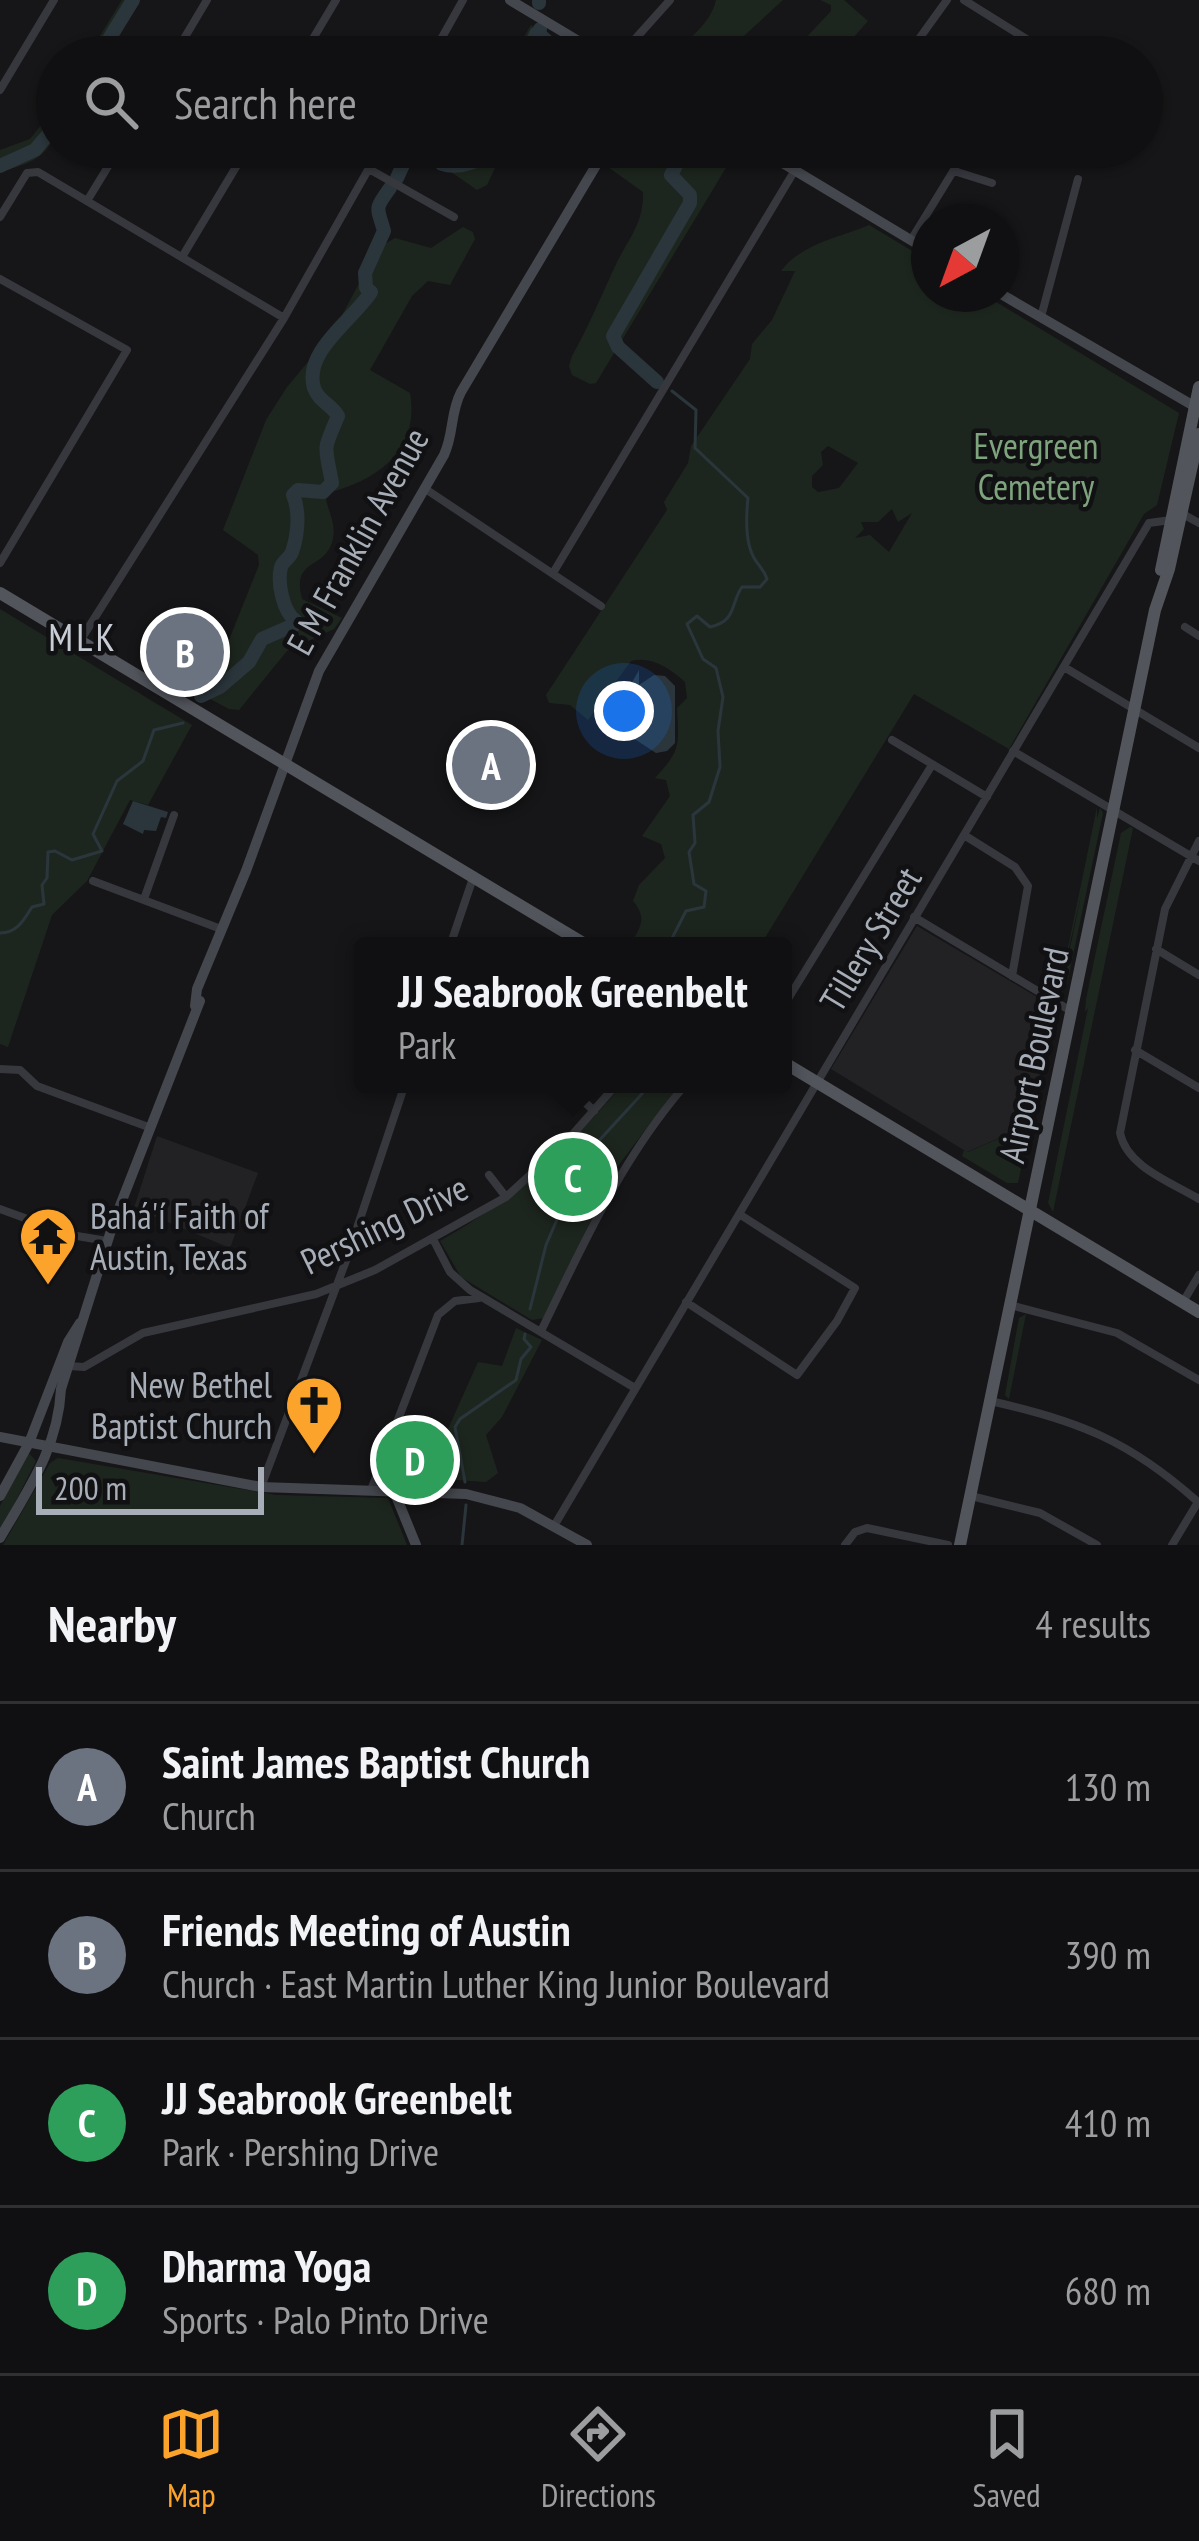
<!DOCTYPE html>
<meta charset="utf-8">
<style>
:root{--surface:#101012;--page:#1e1e20;--text:#f1f3f6;--muted:#9c9d9f;--line:#303032;--accent:#fba32b}
body{margin:0;font-family:"PT Sans Narrow",sans-serif;background:var(--page);color:var(--text)}
.compass{position:absolute;left:911px;top:204px;width:108px;height:108px;border-radius:50%;background:var(--surface);box-shadow:0 3px 9px #0004;rotate:221deg}
.scale{position:absolute;left:36px;bottom:30px;width:228px;box-sizing:border-box;padding-left:12px;border:6px solid #a7aeb8;border-top:0;font-size:33px;line-height:42px;white-space:nowrap;color:#a7aeb8;-webkit-text-stroke:9px #111113;paint-order:stroke}
.you{position:absolute;left:624px;top:711px;width:42px;height:42px;margin:-30px;border:9px solid #fff;border-radius:50%;background:#1a73e8;box-shadow:0 0 0 18px #1a73e833}
.badge{display:grid;place-items:center;width:78px;height:78px;border-radius:50%;background:var(--accent);color:#fff;font-size:39px;font-weight:700}
.pin{position:absolute;translate:-50% -50%;border:6px solid #fff;box-shadow:0 3px 12px #0006}
.popup{position:absolute;left:354px;top:937px;width:438px;height:156px;box-sizing:border-box;display:grid;place-content:center;border-radius:12px;background:var(--surface);filter:drop-shadow(0 3px 9px #0005);font-size:39px;white-space:nowrap;color:var(--muted)}
.popup b{font-size:45px;color:var(--text)}
.popup::after{content:'';position:absolute;left:50%;top:100%;margin-left:-24px;border:24px solid transparent;border-top-color:var(--surface)}
.list{margin:0;padding:0;list-style:none}
h2{display:flex;justify-content:space-between;align-items:center;height:156px;margin:0;padding:0 48px;font-size:51px}
h2 small{font-size:39px;font-weight:400;color:var(--muted)}
.list li{display:grid;grid-template-columns:78px 1fr auto;gap:36px;align-items:center;box-sizing:border-box;height:168px;padding:0 48px;border-top:3px solid var(--line)}
.list b{display:block;font-size:45px;white-space:nowrap}
.list p{margin:0;font-size:39px;white-space:nowrap;color:var(--muted)}
.list em{font-size:39px;font-style:normal;color:var(--muted)}
.icon{flex:none;width:66px;height:66px;fill:none;stroke:currentColor;stroke-width:2;stroke-linecap:round;stroke-linejoin:round}
.map{position:relative;flex:none;width:1199px;height:1545px;overflow:hidden}
.search{position:absolute;background:var(--surface);box-shadow:0 3px 9px #0004;left:36px;right:36px;top:36px;height:132px;display:flex;align-items:center;gap:30px;box-sizing:border-box;padding:0 42px;border-radius:66px;color:var(--muted);font-size:45px}
.sheet{height:828px;background:var(--surface)}
nav{display:flex;justify-content:space-around;align-items:center;box-sizing:border-box;height:168px;border-top:3px solid var(--line);background:var(--surface);font-size:33px;color:var(--muted)}
nav a{display:grid;justify-items:center;gap:6px}
nav .on{color:var(--accent)}
.map>svg:first-child{display:block}
</style>
<div class="map">
<svg width="1199" height="1545" viewBox="0 0 1199 1545">
<rect width="100%" height="100%" fill="#161618"/>
<path fill="#222225" d="M917 926 1054 1007 1029 1125 967 1152 831 1069Z
M157 1136 258 1173 230 1248 134 1208Z"/>
<path fill="#1d261e" fill-rule="evenodd" d="M122 0H138L104 57H87Z
M716 0H783L721 57 672 54C689 39 711 23 716 0Z
M820 0H844L868 21 836 57H788L831 11V5Z
M531 25 584 57H512Z
M57 105C57 151 44 160 0 172V150L30 139Z
M415 147H505L487 185 477 190Z
M618 147 738 148 596 383 590 384 572 375 569 366 572 356C589 326 602 294 617 262 630 237 644 222 643 192L608 167Z
M869 225 929 261V294H983L1179 413 1157 505 1144 514 1009 749 914 694 760 946H630C640 927 648 919 633 901L639 885 665 858 661 844 642 836 670 796 666 780 655 778C681 750 679 746 677 708L687 698 685 682C669 668 652 656 631 661L588 720 570 705 549 703 546 695 667 510 664 502 688 463 691 446 750 359 752 344 772 320 795 271H781C802 243 839 238 869 225ZM828 446 858 463 839 488 818 492 812 487V476L823 465 821 452ZM892 509 898 522 912 513 889 552 870 535 855 538 864 529 861 522H878Z
M463 227 473 232 475 239 450 285 428 281 412 296 370 370 410 393C420 449 379 479 331 492L326 500C329 512 336 525 333 538 327 571 291 556 302 599L342 618 334 629 287 651 239 710 229 709 195 691 221 660 259 565 258 555 223 530 266 420 287 387 333 332 378 248 395 238 431 248Z
M0 609 192 725 148 805 130 800 87 881 52 915 8 1047 0 1044Z
M1097 807V819L1100 808 1103 813 1067 984 1060 996 1083 886 1058 996Z
M1130 827 1133 828 1053 1212 1048 1203 1088 1008 1085 1012 1086 999 1121 833Z
M623 1084H680L615 1170 544 1318 532 1320 461 1277 440 1241C519 1196 564 1152 623 1084Z
M1030 1125 1018 1183H1007L962 1156 964 1150 968 1152Z
M1026 1314 1009 1399 1005 1395 1019 1318Z
M516 1328 542 1340 502 1417 486 1435 498 1473 486 1482 426 1478 478 1362 502 1366Z
M29 1453 36 1461 0 1532V1506Z
M58 1458 276 1495 388 1498 407 1545H3L50 1463Z"/>
<path fill="#2b363c" d="M639 670V685L654 675 665 676 675 686V743L667 751 656 753 613 725H608Z
M133 801 168 812 166 818 161 817 156 831 144 830 143 834 123 824Z"/>
<g fill="none" stroke-linecap="round" stroke-linejoin="round">
<path stroke="#2b363c" stroke-width="3" d="M0 933C17 933 24 920 32 907L44 904 42 885 47 878 48 852 55 851 72 860 102 851 93 834 117 781 143 761 154 730 183 723
M668 946 686 911 704 907 706 891 694 884 689 852 695 843 693 815 709 802 720 767 718 731 723 697 716 668 703 659 687 624 697 616 710 627C737 621 730 604 742 587H760L767 579C765 572 760 567 756 561 745 546 746 517 748 498L695 448 696 410 672 391
M530 1309 546 1245 584 1157 651 1084
M465 1482 455 1427 460 1419 516 1380 521 1359 531 1347 524 1339 525 1334
M462 1545 466 1505"/>
<path stroke="#2b363c" stroke-width="14" d="M539 3V0
M540 29 539 34 558 51 571 57
M98 57 133 0
M526 57 536 34H539
M441 147 442 164C459 170 485 160 498 147
M0 166 35 150 57 124
M397 178 411 147
M657 382 618 347 613 336 690 203V195L671 175 686 147
M201 696 220 687 249 662 262 639 294 625 296 621C283 612 277 583 281 567 283 561 290 558 292 552 298 535 300 511 293 495L298 490 323 492 332 483C325 444 322 453 338 416 331 404 319 402 314 388 303 351 354 319 371 292L366 288 365 273 384 231C377 206 374 210 390 188"/>
<path stroke="#36383d" stroke-width="8" d="M964 0 1055 57
M173 57 207 0
M302 57 336 0
M431 57 463 0
M619 57 670 0
M897 57 916 43 947 0
M1021 57 1030 41
M0 90 54 0
M369 169 454 217
M793 169 811 147
M954 171 992 183
M87 201 120 147
M0 217 27 173 38 172 284 318
M911 240 968 147
M182 257 248 147
M0 279 127 350 0 563
M1041 317 1078 179
M424 488 601 606
M1181 513 1199 523
M553 573 795 170
M1185 627 1199 636
M80 641 284 318 381 147
M1064 667 1199 748
M892 740 987 797
M1013 751 1199 861
M964 835 1015 867 1028 886 1012 976
M1199 841 1165 909 1120 1133C1127 1167 1171 1182 1199 1199
M93 881 221 929
M144 899 174 815
M914 917 1071 1011
M450 946 473 878
M1156 949 1199 975
M783 1007 932 765
M1135 1050 1199 1088
M0 1069 20 1070 37 1086 151 1128
M566 1084 594 1111
M489 1175 506 1197
M0 1209 71 1235 107 1241
M433 1239 450 1272 470 1290 635 1388
M686 1302 797 1375 837 1321 855 1288 739 1214
M1183 1302 1199 1275
M1010 1305 1117 1333 1199 1380
M541 1331C584 1243 621 1159 686 1084
M68 1366 84 1367 143 1333 316 1294 375 1270 506 1197 566 1142 617 1084
M990 1401C1077 1420 1130 1441 1198 1502
M261 1487 347 1258 405 1084
M371 1490 438 1315 455 1301 479 1298
M971 1496 1040 1513 1097 1545
M554 1526 1149 523 1171 520
M845 1545 855 1532 867 1528 948 1545
M1172 1545 1198 1502"/>
<path stroke="#44474d" stroke-width="10" d="M510 0 605 57
M756 147 929 251
M1001 294 1199 409
M195 1006 197 989 246 871 319 671 444 455C454 434 450 413 461 392L607 147
M0 1437 261 1487 466 1494 520 1508 587 1545
M394 1491 416 1545
M0 1496 29 1443 68 1342 80 1323
M0 1538C29 1488 58 1448 61 1389L114 1221 200 1001"/>
<path stroke="#52555c" stroke-width="12" d="M1161 570 1199 387
M0 593 588 946
M783 1062 1199 1312
M960 1545 1155 610 1169 569 1199 434"/>
</g>
<defs>
<g id="temple-pin" transform="scale(3)"><path d="M0 17L-7.5 6A9.5 9.5 0 1 1 7.5 6Z" fill="#fba32b" stroke="#111113"/><path d="M0-6L5-2H3V0L6.5 2.5H4V6H1.5V3h-3V6H-4V2.5H-6.5L-3 0V-2H-5Z" fill="#111"/></g>
<g id="church-pin" transform="scale(3)"><path d="M0 17L-7.5 6A9.5 9.5 0 1 1 7.5 6Z" fill="#fba32b" stroke="#111113"/><path d="M-1.2-6h2.4v3.5h3.3v2.4h-3.3V6h-2.4V-.1h-3.3v-2.4h3.3Z" fill="#111"/></g>
</defs>
<g fill-rule="evenodd">
<use href="#temple-pin" x="48" y="1236"/>
<use href="#church-pin" x="314" y="1405"/>
</g>
<g text-anchor="middle" dominant-baseline="central" stroke-width="9" stroke-linejoin="round" paint-order="stroke">
<g font-size="36" fill="#7ea47d" stroke="#111113">
<text x="1036" y="445">Evergreen<tspan x="1036" dy="41">Cemetery</tspan></text>
</g>
<g font-size="36" fill="#a7aeb8" stroke="#111113">
<text transform="translate(357 541) rotate(-61)">E M Franklin Avenue</text>
<text transform="translate(870 939) rotate(-59)">Tillery Street</text>
<text transform="translate(1033 1055) rotate(-78)">Airport Boulevard</text>
<text transform="translate(384 1224) rotate(-26)">Pershing Drive</text>
</g>
<g font-size="36" fill="#a7aeb8" stroke="#111113" text-anchor="start">
<text x="90" y="1215">Bahá'í Faith of<tspan x="90" dy="41">Austin, Texas</tspan></text>
<text x="272" y="1384" text-anchor="end">New Bethel<tspan x="272" dy="41">Baptist Church</tspan></text>
</g>
<g font-size="39" letter-spacing="3" fill="#c8ccd4" stroke="#111113">
<text x="83" y="636">MLK</text>
</g>
</g>
</svg>
<svg class="compass" viewBox="-18 -18 36 36"><path d="M0-13l5 13h-10z" fill="#e53935"/><path d="M0 13l5-13h-10z" fill="#9c9d9f"/></svg>
<div class="scale">200 m</div>
<div class="you"></div>
<div class="pin badge" style="left:491px;top:765px;background:#6b7280">A</div>
<div class="pin badge" style="left:185px;top:652px;background:#6b7280">B</div>
<div class="pin badge" style="left:573px;top:1177px;background:#2e9e5b">C</div>
<div class="popup"><b>JJ Seabrook Greenbelt</b>Park</div>
<div class="pin badge" style="left:415px;top:1460px;background:#2e9e5b">D</div>
<div class="search"><svg class="icon" aria-label="search" viewBox="0 0 24 24"><circle cx="10" cy="10" r="6"/><path d="M15 15l6 6"/></svg>Search here</div>
</div>
<section class="sheet">
<h2>Nearby<small>4 results</small></h2>
<ul class="list">
<li><span class="badge" style="background:#6b7280">A</span><div><b>Saint James Baptist Church</b><p>Church</p></div><em>130 m</em></li>
<li><span class="badge" style="background:#6b7280">B</span><div><b>Friends Meeting of Austin</b><p>Church · East Martin Luther King Junior Boulevard</p></div><em>390 m</em></li>
<li><span class="badge" style="background:#2e9e5b">C</span><div><b>JJ Seabrook Greenbelt</b><p>Park · Pershing Drive</p></div><em>410 m</em></li>
<li><span class="badge" style="background:#2e9e5b">D</span><div><b>Dharma Yoga</b><p>Sports · Palo Pinto Drive</p></div><em>680 m</em></li>
</ul>
</section>
<nav>
<a class="on"><svg class="icon" aria-label="map" viewBox="0 0 24 24"><path d="M3 6l6-2 6 2 6-2v14l-6 2-6-2-6 2zM9 4v14M15 6v14"/></svg>Map</a>
<a><svg class="icon" aria-label="directions" viewBox="0 0 24 24"><path d="M12 3l9 9-9 9-9-9zM9 14v-3h6M13 9l2 2-2 2"/></svg>Directions</a>
<a><svg class="icon" aria-label="saved" viewBox="0 0 24 24"><path d="M7 4h10v16l-5-4-5 4z"/></svg>Saved</a>
</nav>
